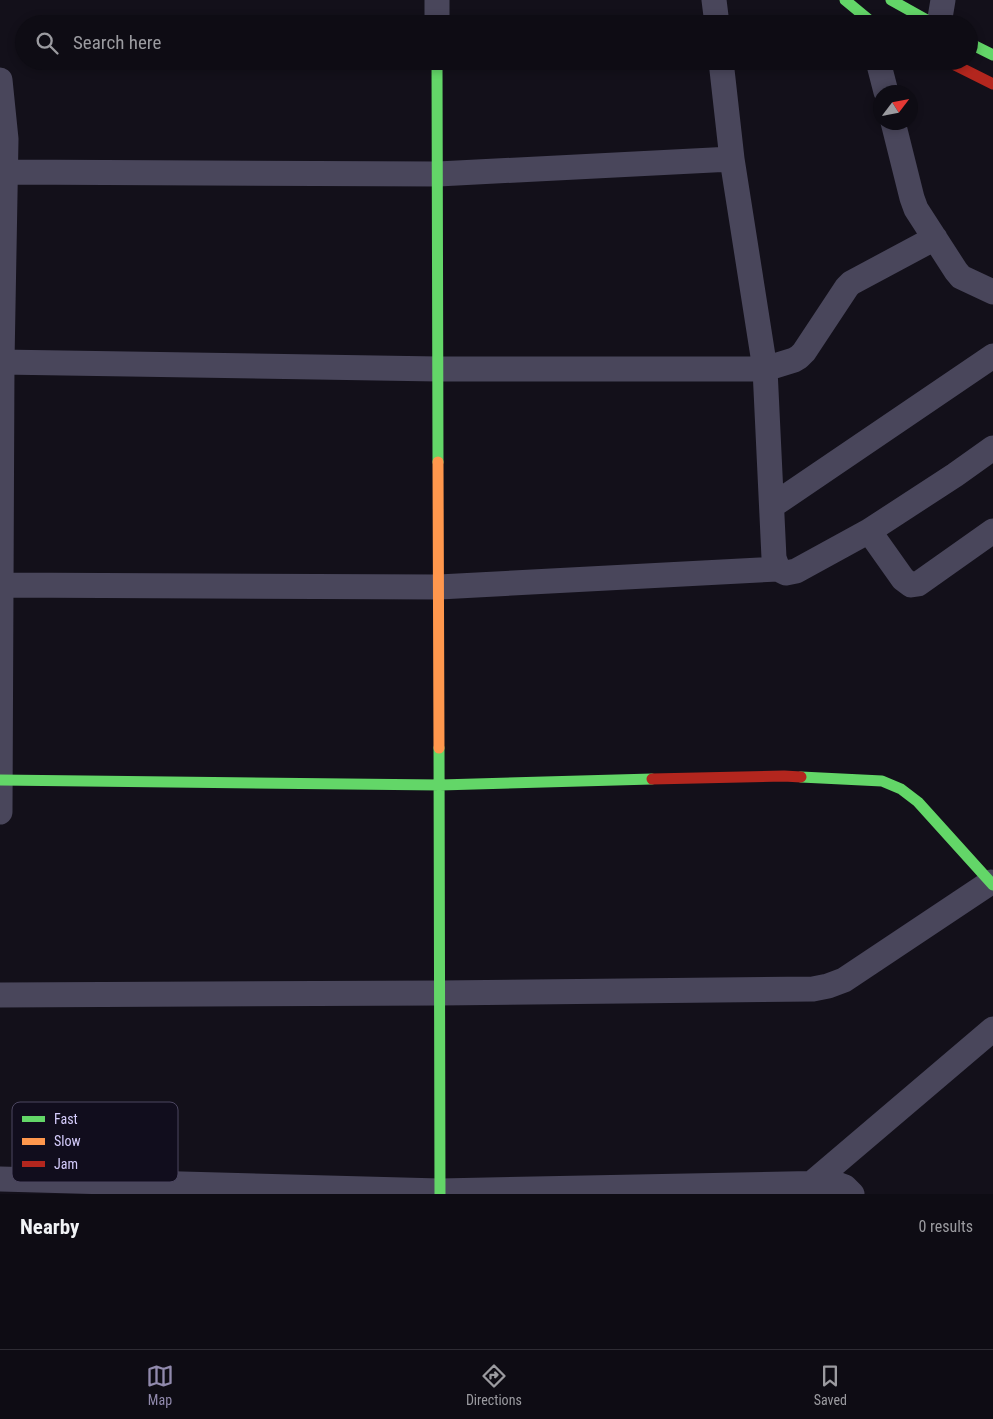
<!DOCTYPE html>
<style>
:root{--surface:#0e0c14;--page:#17151d;--text:#f1f3f6;--muted:#9b9ba0;--line:#2e2c34;--accent:#918aad}
body{margin:0;font-family:"Roboto Condensed",sans-serif;background:var(--page);color:var(--text)}
.compass{position:absolute;left:873px;top:85px;width:45px;height:45px;border-radius:50%;background:var(--surface);box-shadow:0 2px 8px #0003;rotate:58deg}
.list{margin:0;padding:0;list-style:none}
h2{display:flex;justify-content:space-between;align-items:center;height:65px;margin:0;padding:0 20px;font-size:21px}
h2 small{font-size:16px;font-weight:400;color:var(--muted)}
.icon{flex:none;width:28px;height:28px;fill:none;stroke:currentColor;stroke-width:2;stroke-linecap:round;stroke-linejoin:round}
.map{position:relative;flex:none;width:993px;height:1194px;overflow:hidden}
.search{position:absolute;background:var(--surface);box-shadow:0 2px 8px #0003;left:15px;right:15px;top:15px;height:55px;display:flex;align-items:center;gap:12px;box-sizing:border-box;padding:0 18px;border-radius:28px;color:var(--muted);font-size:19px}
.sheet{height:155px;background:var(--surface)}
nav{display:flex;justify-content:space-around;align-items:center;box-sizing:border-box;height:70px;border-top:1px solid var(--line);background:var(--surface);font-size:14px;color:var(--muted)}
nav a{display:grid;justify-items:center;gap:2px}
nav .on{color:var(--accent)}
.map>svg:first-child{display:block}
</style>
<div class="map">
<svg width="993" height="1194" viewBox="0 0 993 1194">
<rect width="100%" height="100%" fill="#13101a"/>
<g fill="none" stroke-linecap="round" stroke-linejoin="round">
<path stroke="#49465b" stroke-width="25" d="M437 0V24
M714 0 717 24
M939 24 943 0
M721 61 732 159 765 369 774 558 778 569
M878 61 886 92
M0 80 6 139 2 362 0 812
M893 122 912 198 916 209 956 271 961 277 993 292
M5 172 438 174 732 159
M0 362 438 369H765L794 360 799 357 804 352 847 287 851 283 935 238
M772 506 993 356
M869 531 903 579 911 585 918 584 993 531
M0 585 439 587 778 569 786 573 796 571 869 531 955 475 993 448
M0 995 440 993 813 989 828 986 844 980 991 882
M0 1179 440 1191 834 1183 845 1187 852 1194
M812 1183 993 1029"/>
<path stroke="#63d668" stroke-width="11" d="M845 0 874 24
M891 0 934 24
M969 43 993 55
M437 61 438 462
M439 748 440 1194
M801 777 882 781 901 789 918 802 993 885
M0 780 440 785 652 779"/>
<path stroke="#ff974d" stroke-width="11" d="M438 462 439 748"/>
<path stroke="#b3261e" stroke-width="11" d="M947 61 993 84
M652 779 784 776 801 777"/>
</g>
<rect x="12" y="1102" width="166" height="80" rx="8" fill="#110d1d" stroke="#4c4660" stroke-width="1"/>
<rect x="22" y="1116" width="23" height="6" fill="#63d668"/>
<rect x="22" y="1138" width="23" height="7" fill="#ff974d"/>
<rect x="22" y="1161" width="23" height="6" fill="#b3261e"/>
<g font-size="14" fill="#d5ccfc">
<text x="54" y="1124">Fast</text>
<text x="54" y="1146">Slow</text>
<text x="54" y="1169">Jam</text>
</g>
</svg>
<svg class="compass" viewBox="-18 -18 36 36"><path d="M0-13l5 13h-10z" fill="#e53935"/><path d="M0 13l5-13h-10z" fill="#9b9ba0"/></svg>
<div class="search"><svg class="icon" aria-label="search" viewBox="0 0 24 24"><circle cx="10" cy="10" r="6"/><path d="M15 15l6 6"/></svg>Search here</div>
</div>
<section class="sheet">
<h2>Nearby<small>0 results</small></h2>
<ul class="list">
</ul>
</section>
<nav>
<a class="on"><svg class="icon" aria-label="map" viewBox="0 0 24 24"><path d="M3 6l6-2 6 2 6-2v14l-6 2-6-2-6 2zM9 4v14M15 6v14"/></svg>Map</a>
<a><svg class="icon" aria-label="directions" viewBox="0 0 24 24"><path d="M12 3l9 9-9 9-9-9zM9 14v-3h6M13 9l2 2-2 2"/></svg>Directions</a>
<a><svg class="icon" aria-label="saved" viewBox="0 0 24 24"><path d="M7 4h10v16l-5-4-5 4z"/></svg>Saved</a>
</nav>
